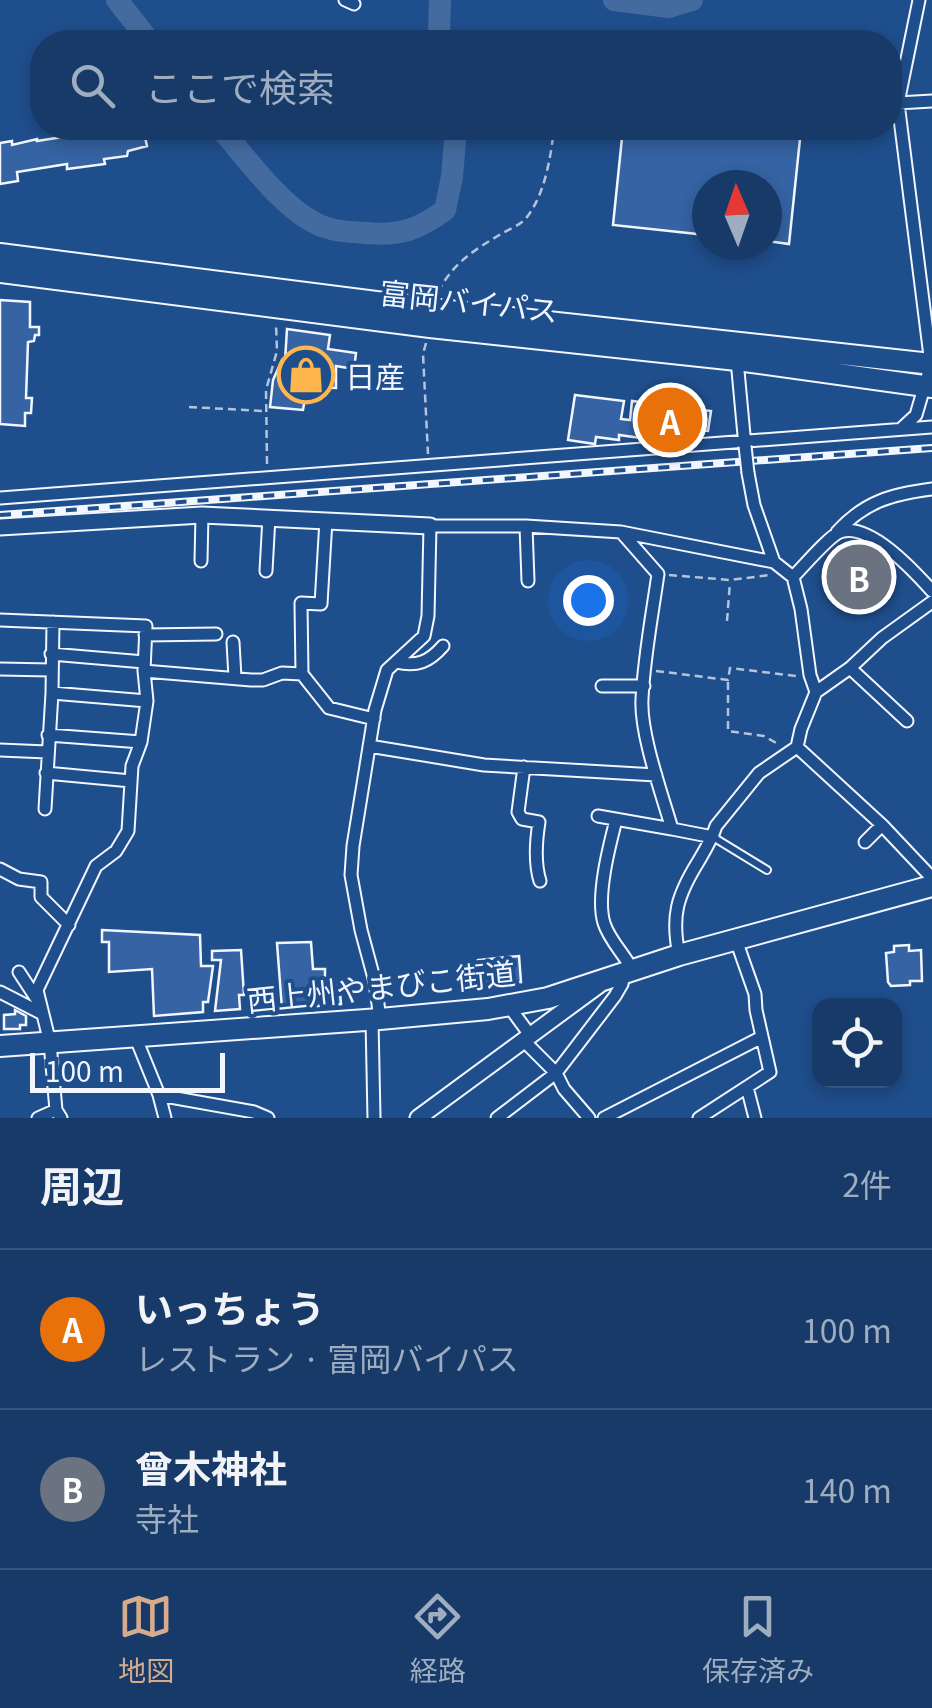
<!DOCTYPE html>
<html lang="ja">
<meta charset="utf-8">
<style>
:root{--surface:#173a69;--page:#244571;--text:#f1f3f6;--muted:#9eadc0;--line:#36547d;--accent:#d6ab8b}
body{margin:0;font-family:Georgia,"Noto Sans JP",serif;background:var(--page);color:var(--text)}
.controls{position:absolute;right:30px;bottom:30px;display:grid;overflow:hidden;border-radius:20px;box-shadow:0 5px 15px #0003}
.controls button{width:90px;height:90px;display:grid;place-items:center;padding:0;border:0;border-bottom:2px solid var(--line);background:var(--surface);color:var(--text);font:50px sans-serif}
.compass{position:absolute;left:692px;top:170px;width:90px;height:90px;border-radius:50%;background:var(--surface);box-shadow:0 5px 15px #0003;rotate:358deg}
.scale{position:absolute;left:30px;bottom:25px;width:195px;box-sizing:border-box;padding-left:10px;border:5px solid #f2f6ff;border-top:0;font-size:28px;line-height:35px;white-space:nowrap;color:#f2f6ff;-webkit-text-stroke:8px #1f4e8c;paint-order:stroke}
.you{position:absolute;left:588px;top:600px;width:35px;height:35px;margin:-25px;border:8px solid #fff;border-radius:50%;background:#1a73e8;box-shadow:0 0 0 15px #1a73e833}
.badge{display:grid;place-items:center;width:65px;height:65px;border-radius:50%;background:var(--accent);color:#fff;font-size:32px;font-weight:700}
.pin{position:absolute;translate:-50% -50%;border:5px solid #fff;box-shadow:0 2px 10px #0006}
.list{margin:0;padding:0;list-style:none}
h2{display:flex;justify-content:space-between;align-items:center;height:130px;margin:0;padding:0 40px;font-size:42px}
h2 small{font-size:32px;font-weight:400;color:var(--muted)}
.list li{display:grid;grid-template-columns:65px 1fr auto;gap:30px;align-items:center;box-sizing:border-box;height:160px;padding:0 40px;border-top:2px solid var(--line)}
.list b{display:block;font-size:38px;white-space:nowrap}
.list p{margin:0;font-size:32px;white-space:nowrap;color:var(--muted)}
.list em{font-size:32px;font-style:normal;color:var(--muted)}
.icon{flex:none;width:55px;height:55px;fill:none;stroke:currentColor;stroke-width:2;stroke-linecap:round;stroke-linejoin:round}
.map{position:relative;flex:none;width:932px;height:1118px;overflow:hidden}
.search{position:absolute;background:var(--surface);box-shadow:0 5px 15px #0003;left:30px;right:30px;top:30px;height:110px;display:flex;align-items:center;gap:25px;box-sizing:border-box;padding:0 35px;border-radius:40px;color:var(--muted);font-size:38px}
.sheet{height:450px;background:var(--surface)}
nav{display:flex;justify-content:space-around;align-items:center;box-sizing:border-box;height:140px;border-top:2px solid var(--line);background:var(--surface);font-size:28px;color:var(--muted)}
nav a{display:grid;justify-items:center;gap:5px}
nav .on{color:var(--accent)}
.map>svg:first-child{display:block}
</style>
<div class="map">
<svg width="932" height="1118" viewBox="0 0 932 1118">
<rect width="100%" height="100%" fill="#1f4e8c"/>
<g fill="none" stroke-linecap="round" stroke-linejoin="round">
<path stroke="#446ba0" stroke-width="22" d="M117 0 150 42
M440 0 439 31 442 42
M614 0 669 7 692 0
M220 128C246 157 279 204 313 222 329 231 347 232 366 233 399 236 418 230 445 210L452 177 456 128"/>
</g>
<path fill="#3563a3" stroke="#f2f6ff" stroke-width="2.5" d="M120 128H143L147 146 128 151 127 156 104 159 105 164 67 169V164L17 172 18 181 0 184V143L12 141V145L37 139V141Z
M623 128H720L719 131 800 139 789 244 767 241V185H707V235L613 225Z
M0 300 30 302V327H39V335H35L34 341 28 342 26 398H32L31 413H25V426L0 424Z
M287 329 330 335 328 349 356 353 354 369 336 366V388L310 387 309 398H305L303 410 270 407 273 380 282 360 285 361Z
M575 395 624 401 621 419 630 420 632 401 711 411 708 431 686 429 685 433H668L667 437 641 433V438L619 435V440L596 437 595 444 568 440Z
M853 559 870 561 869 568 865 567 864 587H853L856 566H853Z
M102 930 200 935 201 966H213L208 1002H203V1012L154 1016 152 969 109 972V942H102Z
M311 942 313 969H325V982H339L341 1004 282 1009 277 943Z
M909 945V951L921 950 922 981H910V985L891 986 888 982 886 953 894 952V946Z
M241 950 244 995H239L240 1009 215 1011 221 960H212V951Z
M519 956 521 982 480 985 478 960Z
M15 1010 26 1016V1025H20V1029H4V1015L15 1014Z"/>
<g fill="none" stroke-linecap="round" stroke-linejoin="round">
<g stroke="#f2f6ff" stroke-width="10">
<path id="service" d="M713 837 767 870"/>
</g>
<g stroke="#f2f6ff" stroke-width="15">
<path id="minor" d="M345 0 354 4
M898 103 932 101
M737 360 745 446
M902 428 916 415 931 364 898 103 919 0
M748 473 754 505 774 562
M0 498 932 427
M326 520 321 604 301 603 302 674 329 708 374 719
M526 526 528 581
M837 532C865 501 893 494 932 489
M622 533 658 574C652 616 644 657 642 699 640 734 662 794 672 829L713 837
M201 561 202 515
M266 571 269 517
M793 577C803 567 829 536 840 532 869 521 915 572 932 591
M0 620 146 626 144 671 147 701 141 742 132 766 128 831 116 851 96 866 37 990 50 1043 56 1110 61 1118
M145 635 216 634
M233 642 235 678
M51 654 144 662
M396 662C417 667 429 662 443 646
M850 668 907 721
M0 669 51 670
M144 671 251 680H263L282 673 302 674
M602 686H644
M816 692 850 668 882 638 932 602
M52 693 147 701
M48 735 141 742
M369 746 484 765 656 775
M797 747 882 825 932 878
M0 750 47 752
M524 767 518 812 522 819 539 822C536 841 534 862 540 881
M46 773 131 781
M45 809 52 693 53 622
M598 816 672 829
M616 820C609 847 596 897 604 923 609 940 625 955 633 971
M865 842 882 825
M0 869 19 879 41 882V897L69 925
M19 972 38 1001
M0 992 41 1013
M508 1005 530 1035
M380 1019 375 982 361 930 351 875 353 846 375 710 387 670 424 636 428 616 430 526H526L621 532 774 562 793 577 801 609 810 675 816 692 801 729 797 747 759 773 716 826C712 839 705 850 698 862 677 896 671 916 679 955
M372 1020 374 1118
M135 1036 159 1095 165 1118
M523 1040 556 1073 564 1089 589 1118
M747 1087 755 1118
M159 1095 254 1112 268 1118
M38 1118 56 1110
M497 1118 556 1073 615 996 622 984 624 974
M604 1118 762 1037
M699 1118 770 1072 756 1010 755 994 736 940"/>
</g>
<g stroke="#f2f6ff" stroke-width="19">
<path id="tertiary" d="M0 527 202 515 430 526
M418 1118 599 985"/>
</g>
<g stroke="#f2f6ff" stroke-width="24">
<path id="trunk" d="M0 254 431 309 932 364
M0 272 430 327 737 360 932 387
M0 1046 380 1019 488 1009 548 998 679 955 932 886"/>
</g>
<path stroke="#b3c4dc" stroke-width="2.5" stroke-dasharray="8 5" stroke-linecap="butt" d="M761 128H791
M438 292C454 262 473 251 501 234 509 229 521 225 527 217 545 194 551 156 554 128
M426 343 423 354 428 454
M189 407 264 411
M267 464 266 390 277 351 276 324
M669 575 730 580 770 575
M727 621 730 582
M656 671 728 680 730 668 796 676
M728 682V731L764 736 778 744"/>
<use href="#service" stroke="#1f4e8c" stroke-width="6"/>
<use href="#minor" stroke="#1f4e8c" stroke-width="11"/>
<use href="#tertiary" stroke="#1f4e8c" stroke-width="15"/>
<use href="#trunk" stroke="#1f4e8c" stroke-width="20"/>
<g stroke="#f2f6ff" stroke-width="8">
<path id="rail" d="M0 515 932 448"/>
</g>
<use href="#rail" stroke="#1f4e8c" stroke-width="4" stroke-dasharray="11" stroke-linecap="butt"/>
<g stroke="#f2f6ff" stroke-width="15" stroke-linecap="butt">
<path id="minor-bridge" d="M745 446 748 473"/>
</g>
<use href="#minor-bridge" stroke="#1f4e8c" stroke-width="11"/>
</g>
<defs>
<g id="shop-ring" transform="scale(2.875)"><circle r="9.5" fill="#1f4e8c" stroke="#ffb74d" stroke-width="1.5"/><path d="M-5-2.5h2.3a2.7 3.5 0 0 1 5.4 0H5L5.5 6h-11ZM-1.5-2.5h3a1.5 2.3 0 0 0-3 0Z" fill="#ffb74d"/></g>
</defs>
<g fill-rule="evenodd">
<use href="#shop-ring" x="306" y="375"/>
</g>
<g text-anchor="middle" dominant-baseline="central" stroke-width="8" stroke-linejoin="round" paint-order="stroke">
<g font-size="30" fill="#f2f6ff" stroke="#1f4e8c">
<text transform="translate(469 300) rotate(6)">富岡バイパス</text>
<text transform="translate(381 985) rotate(-6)">西上州やまびこ街道</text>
</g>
<g font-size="30" fill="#f2f6ff" stroke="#1f4e8c" text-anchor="start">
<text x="345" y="375">日産</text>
</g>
</g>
</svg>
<div class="controls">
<button><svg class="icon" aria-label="locate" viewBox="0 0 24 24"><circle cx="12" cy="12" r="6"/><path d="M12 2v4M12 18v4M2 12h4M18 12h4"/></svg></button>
</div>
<svg class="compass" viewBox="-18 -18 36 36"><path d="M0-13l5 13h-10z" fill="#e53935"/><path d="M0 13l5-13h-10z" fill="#9eadc0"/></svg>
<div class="scale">100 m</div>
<div class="you"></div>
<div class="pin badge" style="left:670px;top:420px;background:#e8710a">A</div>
<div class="pin badge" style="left:859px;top:577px;background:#6b7280">B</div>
<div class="search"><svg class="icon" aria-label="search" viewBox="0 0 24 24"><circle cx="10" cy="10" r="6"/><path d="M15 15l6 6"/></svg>ここで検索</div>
</div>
<section class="sheet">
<h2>周辺<small>2件</small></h2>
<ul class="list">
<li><span class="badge" style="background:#e8710a">A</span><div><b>いっちょう</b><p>レストラン · 富岡バイパス</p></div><em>100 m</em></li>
<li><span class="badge" style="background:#6b7280">B</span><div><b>曾木神社</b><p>寺社</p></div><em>140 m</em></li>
</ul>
</section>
<nav>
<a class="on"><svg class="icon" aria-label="map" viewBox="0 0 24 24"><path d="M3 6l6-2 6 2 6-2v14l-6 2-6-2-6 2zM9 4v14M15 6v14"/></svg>地図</a>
<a><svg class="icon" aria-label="directions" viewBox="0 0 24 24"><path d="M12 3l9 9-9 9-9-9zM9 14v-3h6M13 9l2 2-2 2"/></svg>経路</a>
<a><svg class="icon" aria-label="saved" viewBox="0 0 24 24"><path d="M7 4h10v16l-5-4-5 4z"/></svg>保存済み</a>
</nav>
